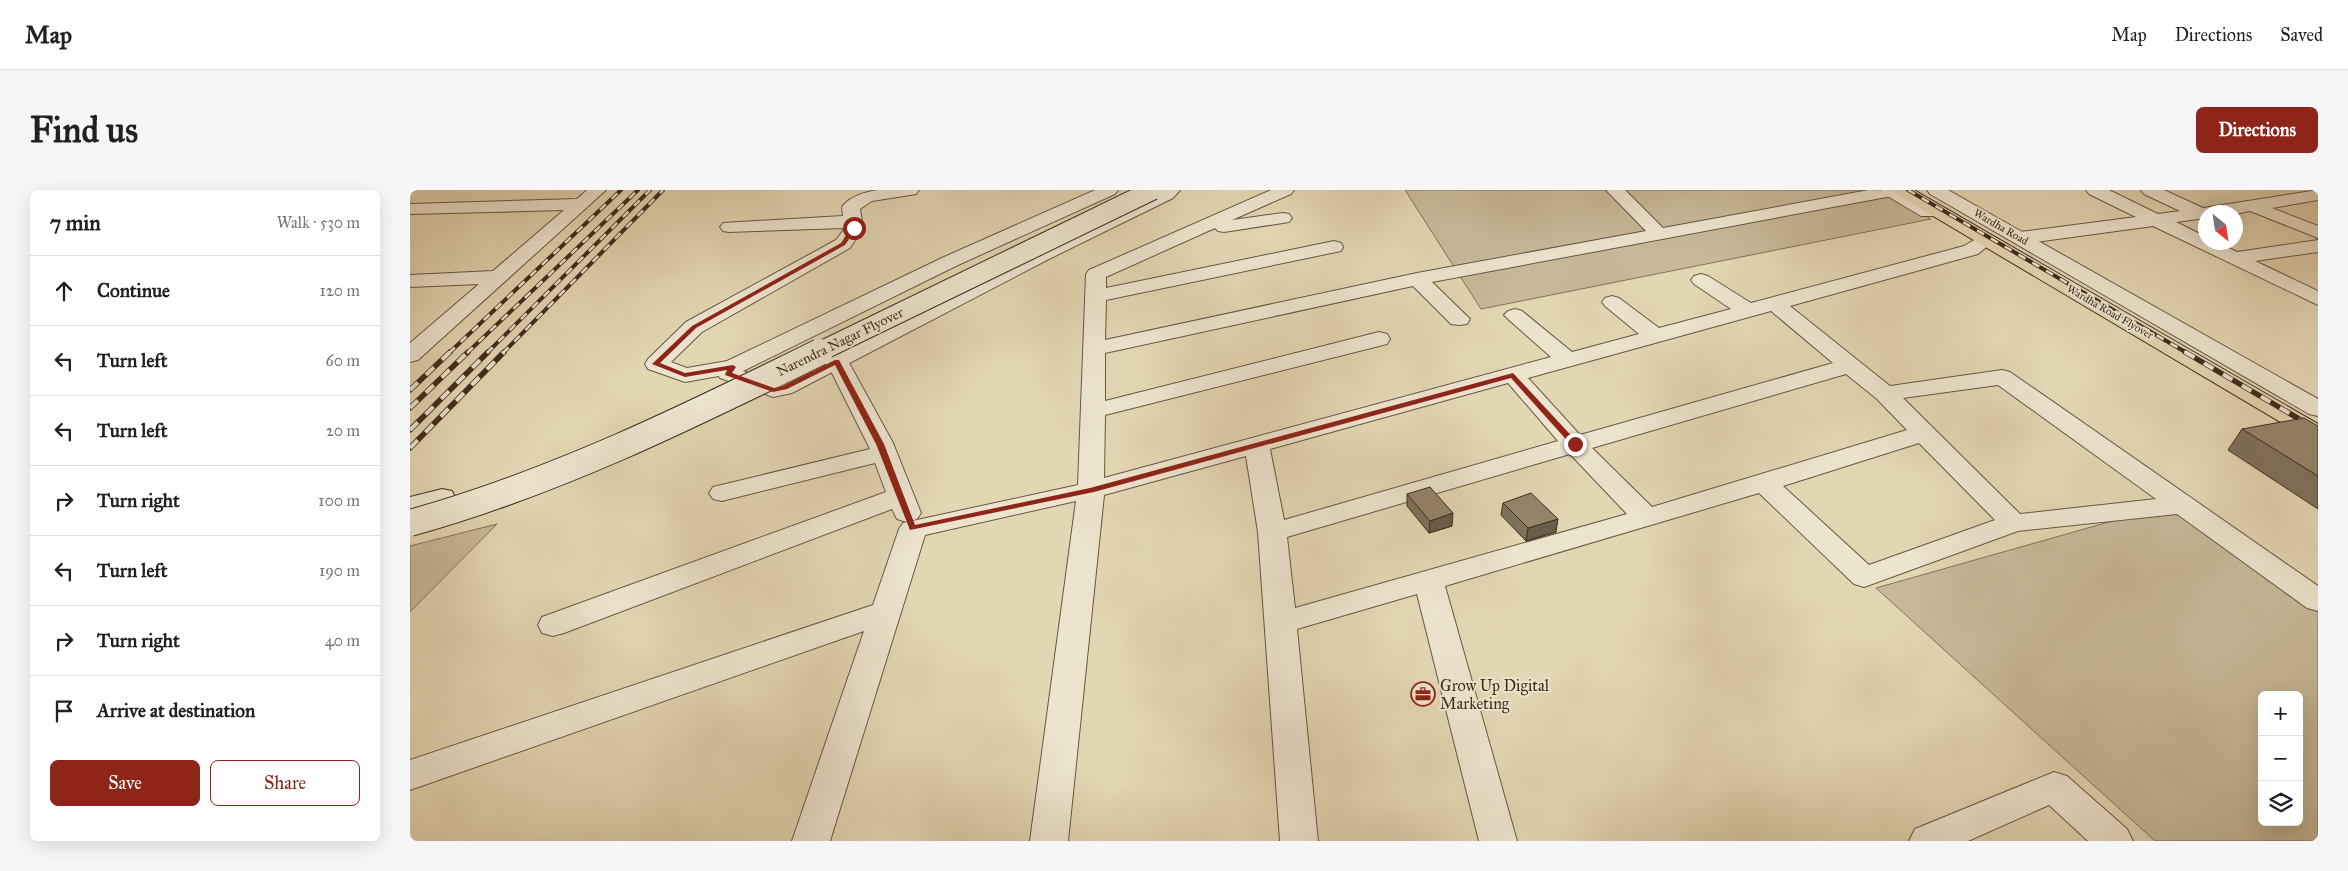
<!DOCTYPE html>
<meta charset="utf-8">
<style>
:root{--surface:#fff;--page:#f6f6f6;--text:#202124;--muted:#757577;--line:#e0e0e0;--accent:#8f2418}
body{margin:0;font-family:"IM FELL Great Primer",serif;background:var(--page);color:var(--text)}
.controls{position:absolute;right:15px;bottom:15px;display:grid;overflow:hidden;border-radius:8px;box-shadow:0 5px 20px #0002}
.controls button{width:45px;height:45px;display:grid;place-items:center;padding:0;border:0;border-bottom:1px solid var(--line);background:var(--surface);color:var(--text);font:25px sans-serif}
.compass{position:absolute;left:1788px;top:15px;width:45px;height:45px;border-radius:50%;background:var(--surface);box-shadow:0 5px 20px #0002;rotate:150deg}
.stop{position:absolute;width:15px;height:15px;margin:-11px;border:4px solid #8f2418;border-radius:50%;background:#fff}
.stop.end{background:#8f2418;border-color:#fff;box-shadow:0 1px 5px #0008}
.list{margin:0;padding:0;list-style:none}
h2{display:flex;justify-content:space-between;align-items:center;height:65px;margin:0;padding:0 20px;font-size:21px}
h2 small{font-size:16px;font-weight:400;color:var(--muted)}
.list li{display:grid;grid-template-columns:32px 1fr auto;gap:15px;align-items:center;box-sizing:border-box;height:70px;padding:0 20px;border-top:1px solid var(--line)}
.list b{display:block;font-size:19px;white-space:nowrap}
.list em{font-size:16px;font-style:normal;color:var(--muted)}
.actions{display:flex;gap:10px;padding:15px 20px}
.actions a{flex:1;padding:11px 0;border:1px solid var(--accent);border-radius:8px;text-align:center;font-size:18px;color:var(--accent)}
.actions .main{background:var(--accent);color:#fff}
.icon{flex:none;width:28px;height:28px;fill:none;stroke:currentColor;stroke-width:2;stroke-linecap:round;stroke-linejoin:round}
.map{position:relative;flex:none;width:1908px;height:651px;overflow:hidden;border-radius:8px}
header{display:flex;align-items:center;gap:30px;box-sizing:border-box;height:70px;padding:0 25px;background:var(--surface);border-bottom:1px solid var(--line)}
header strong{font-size:24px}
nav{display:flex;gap:28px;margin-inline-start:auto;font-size:18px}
.intro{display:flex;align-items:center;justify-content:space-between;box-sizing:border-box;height:120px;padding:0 30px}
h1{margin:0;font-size:35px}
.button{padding:12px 22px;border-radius:8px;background:var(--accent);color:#fff;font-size:18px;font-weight:700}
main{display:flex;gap:30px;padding:0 30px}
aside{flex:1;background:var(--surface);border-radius:8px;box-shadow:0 5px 20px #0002}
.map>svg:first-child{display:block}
</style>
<header>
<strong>Map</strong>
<nav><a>Map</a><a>Directions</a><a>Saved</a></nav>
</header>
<div class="intro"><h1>Find us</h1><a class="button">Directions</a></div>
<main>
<aside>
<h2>7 min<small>Walk · 530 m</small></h2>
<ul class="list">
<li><svg class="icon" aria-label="ahead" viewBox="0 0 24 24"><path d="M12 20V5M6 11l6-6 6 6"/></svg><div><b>Continue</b></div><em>120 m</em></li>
<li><svg class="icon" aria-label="left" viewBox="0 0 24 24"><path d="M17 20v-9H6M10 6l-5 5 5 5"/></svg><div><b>Turn left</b></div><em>60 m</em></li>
<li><svg class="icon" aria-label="left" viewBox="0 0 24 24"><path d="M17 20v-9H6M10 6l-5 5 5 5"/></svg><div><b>Turn left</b></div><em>20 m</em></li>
<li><svg class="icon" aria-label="right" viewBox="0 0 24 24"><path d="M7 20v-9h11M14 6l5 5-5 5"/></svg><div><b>Turn right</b></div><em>100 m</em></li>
<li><svg class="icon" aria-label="left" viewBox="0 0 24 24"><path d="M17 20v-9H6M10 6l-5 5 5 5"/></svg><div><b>Turn left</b></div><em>190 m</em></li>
<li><svg class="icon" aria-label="right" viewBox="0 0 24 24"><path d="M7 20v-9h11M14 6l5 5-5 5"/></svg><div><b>Turn right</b></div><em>40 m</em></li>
<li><svg class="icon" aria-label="arrive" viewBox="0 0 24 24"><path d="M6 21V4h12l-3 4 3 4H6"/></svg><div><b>Arrive at destination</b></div></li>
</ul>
<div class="actions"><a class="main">Save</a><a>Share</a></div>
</aside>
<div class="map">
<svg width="1908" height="651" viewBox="0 0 1908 651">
<rect width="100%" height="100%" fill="#e3d6b3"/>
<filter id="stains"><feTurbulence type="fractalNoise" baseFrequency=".004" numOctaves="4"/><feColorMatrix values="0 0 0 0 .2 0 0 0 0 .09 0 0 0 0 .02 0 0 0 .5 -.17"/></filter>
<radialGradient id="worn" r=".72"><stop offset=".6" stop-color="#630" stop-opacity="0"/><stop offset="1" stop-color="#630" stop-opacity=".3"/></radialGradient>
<path fill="#c7b999" stroke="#83735a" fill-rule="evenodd" d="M995 0H1469L1521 29 1071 119Z
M1759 315 1908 422V651H1745L1466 398ZM1852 505H1889V632H1852Z
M87 334 0 422V356Z"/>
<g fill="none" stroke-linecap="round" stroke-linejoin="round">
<g stroke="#685742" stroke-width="2">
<path id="minor" d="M177 0H196L8 170 0 172V153L69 94 0 97V85L83 81 154 20 0 24V14L167 9Z
M468 0H509L506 4 500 5 462 11 450 19 453 38 440 58 292 142 261 172 277 178 323 170 331 172 334 177 331 182 275 192 238 179 235 174 238 169 276 132 426 50 435 38 319 42 313 41 310 37 313 33 433 26 432 17C440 6 455 2 468 0Z
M861 0H884L881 4 822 30 873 23 879 24 882 28 879 32 814 42 808 41 805 38 696 87V98L924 51 931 53 933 57 931 61 696 110 695 150 1007 83 1236 41 1196 0H1215L1253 38 1459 0 1491 1 1488 5 1482 6 1022 92 1060 129 1057 134 1049 135 1041 134 1003 96 695 163V211L969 142 977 144 980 149 977 154 695 225 694 288 1141 167 1098 129 1094 125 1098 121 1105 119 1112 121 1162 162 1229 144 1195 116 1192 112 1195 108 1202 106 1209 108 1249 138 1321 119 1284 94 1281 90 1284 86 1291 84 1298 86 1341 113 1554 56 1564 50 1571 48 1578 50 1580 54 1568 64 1380 116 1480 196 1592 180 1600 182 1908 396V421L1897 418 1767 324 1608 341 1454 397 1444 394 1349 303 1035 396 1107 651H1069L1007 404 887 439 908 651H870L848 342 836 266 694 305 658 651H620L666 311 515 345 420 651H382L454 441 0 600V570L463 415 489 339 493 333 668 295 676 84 679 80ZM1361 121 1423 173 1170 245 1118 188ZM1436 184 1467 209 1497 240 1242 317 1182 258ZM1098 193 1148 251 874 330 860 259ZM1588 195 1746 309 1610 324 1493 208ZM1509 253 1585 330 1459 375 1373 296ZM1160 264 1217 324 885 418 877 347Z
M1676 0H1699L1748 24 1770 21 1734 4 1731 0H1754L1793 18 1908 0V10L1862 18 1908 36V48L1840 21 1826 24 1796 22V28L1766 32 1796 47V52H1807L1827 62 1908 50V62L1845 71 1908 101V115L1743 36 1610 54 1603 52 1601 48 1603 44 1610 42 1726 27 1679 4Z
M427 164 435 166 438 171 483 253 511 323 507 329 497 332 487 329 482 319 154 443 143 446 132 443 128 435 132 427 476 302 465 273 312 311 303 309 299 303 303 297 460 259 416 171 419 166Z
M1644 582 1657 586 1717 639 1723 651H1678L1639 615 1558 651H1499L1505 639Z"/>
</g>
<g stroke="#685742" stroke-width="2">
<path id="tertiary" d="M685 0H708L705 4 548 75 333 181 367 192 625 61 751 0H770L763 8 639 69 382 203 363 207 310 188 307 183 315 172 534 67Z
M1471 0H1492L1523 18 1526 22 1523 26H1511L1474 4Z
M1517 0H1538L1908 209V226L1899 224 1520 4Z"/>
</g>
<g stroke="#3f2d1c" stroke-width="2">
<path id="secondary" d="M32 299 42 301 45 307 42 313 0 323V307Z"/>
</g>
<g stroke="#3f2d1c" stroke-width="2">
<path id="trunk" d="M1483 0H1504L1908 234V251L1899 249 1486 4Z"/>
</g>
<use href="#minor" fill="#ede4ce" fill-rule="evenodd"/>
<use href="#tertiary" fill="#ede4ce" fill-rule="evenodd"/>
<use href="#secondary" fill="#ede4ce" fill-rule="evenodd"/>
<use href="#trunk" fill="#e3d6b3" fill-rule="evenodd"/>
<g stroke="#3f2d1c" stroke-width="4">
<path id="rail-far1" d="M1498 0 1777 163
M39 163 211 0
M57 163 228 0
M77 163 240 0
M93 163 253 0"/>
</g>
<g stroke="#3f2d1c" stroke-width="5.5">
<path id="rail" d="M1775 162 1908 240
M0 200 40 162
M0 218 58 162
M0 240 78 162
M0 258 94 162"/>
</g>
<use href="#rail-far1" stroke="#ede4ce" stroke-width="2.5" stroke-dasharray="8" stroke-linecap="butt"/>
<use href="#rail" stroke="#ede4ce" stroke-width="4" stroke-dasharray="11" stroke-linecap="butt"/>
<g stroke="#3f2d1c" stroke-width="21" stroke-linecap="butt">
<path id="secondary-bridge-far1" d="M407 163 743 0"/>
</g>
<g stroke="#3f2d1c" stroke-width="28" stroke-linecap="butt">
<path id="secondary-bridge" d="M0 333C144 293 276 228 410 162"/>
</g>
<use href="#secondary-bridge-far1" stroke="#ede4ce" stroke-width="19"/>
<use href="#secondary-bridge" stroke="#ede4ce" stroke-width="26"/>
</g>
<path fill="#7f725c" stroke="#3f2d1c" d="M1908 236V319L1818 260 1832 239Z
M997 304 1042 336 1019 343 997 316Z
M1093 313 1146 342 1116 351 1091 325Z"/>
<path fill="#685d4b" stroke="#3f2d1c" d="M1043 323 1042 336 1019 343 1020 331Z
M1148 329 1146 342 1116 351 1118 338Z"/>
<path fill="#94856b" stroke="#3f2d1c" d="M1894 228 1908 236V286L1832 239Z
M1020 297 1043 323 1020 331 997 304Z
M1121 303 1148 329 1118 338 1093 313Z"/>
<path fill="#8f2418" d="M442 36 447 38 435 55 286 138 250 173 275 183 323 175 326 177 322 183 364 198 373 196 425 170H429L474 254 505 335 680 298 1103 183 1169 254 1162 256 1101 188 684 302 500 340 466 254 425 175 377 199 363 202 315 185 317 180 275 187 242 174 282 136 431 53Z"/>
<defs>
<g id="office-ring" transform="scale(1.25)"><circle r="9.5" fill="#ede4ce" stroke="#8f2418" stroke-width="1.5"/><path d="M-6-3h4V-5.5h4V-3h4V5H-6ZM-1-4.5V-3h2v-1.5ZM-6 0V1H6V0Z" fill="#8f2418"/></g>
</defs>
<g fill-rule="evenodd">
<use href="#office-ring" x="1013" y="504"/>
</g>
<g text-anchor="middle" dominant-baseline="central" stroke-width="4" stroke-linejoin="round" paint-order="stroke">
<g font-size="11" fill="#3f2d1c" stroke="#ede4ce">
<text transform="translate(1591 37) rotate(30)">Wardha Road</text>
<text transform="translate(1700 122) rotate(30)">Wardha Road Flyover</text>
</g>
<g font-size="14" fill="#3f2d1c" stroke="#ede4ce">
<text transform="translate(430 152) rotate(-26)">Narendra Nagar Flyover</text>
</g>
<g font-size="16" fill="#3f2d1c" stroke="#ede4ce" text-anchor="start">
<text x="1030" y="495">Grow Up Digital<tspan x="1030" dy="18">Marketing</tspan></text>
</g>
</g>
<rect width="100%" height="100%" filter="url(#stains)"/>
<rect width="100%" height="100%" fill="url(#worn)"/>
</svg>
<div class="controls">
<button>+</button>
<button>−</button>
<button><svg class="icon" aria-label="layers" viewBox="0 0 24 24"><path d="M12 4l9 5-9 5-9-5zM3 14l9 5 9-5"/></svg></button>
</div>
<svg class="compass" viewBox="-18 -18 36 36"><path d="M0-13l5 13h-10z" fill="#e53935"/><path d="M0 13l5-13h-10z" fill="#757577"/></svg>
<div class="stop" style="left:444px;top:38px"></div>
<div class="stop end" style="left:1165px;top:254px"></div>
</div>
</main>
